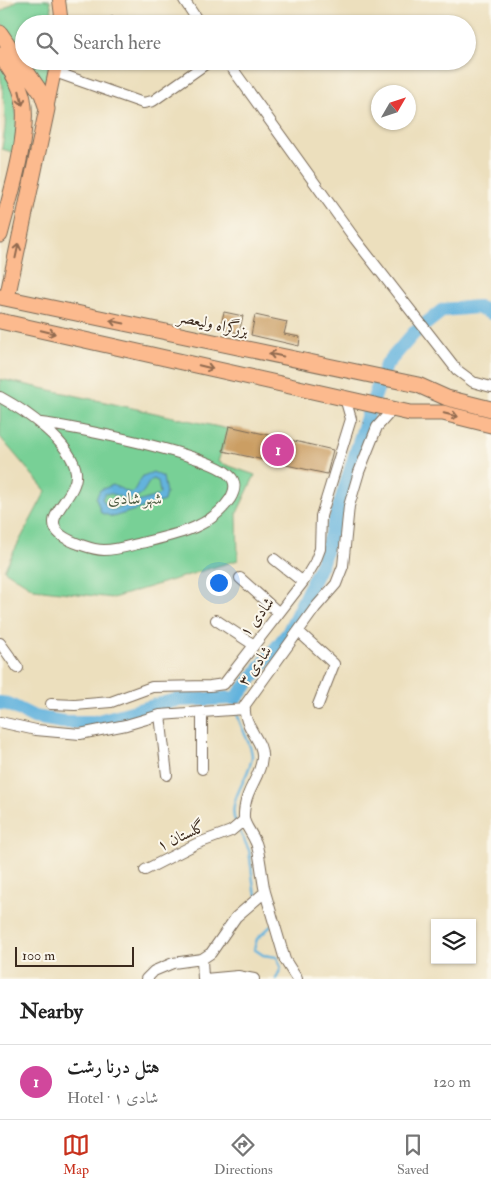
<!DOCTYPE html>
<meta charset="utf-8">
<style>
:root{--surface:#fff;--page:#f2f2f2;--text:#222;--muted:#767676;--line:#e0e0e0;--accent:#c8321e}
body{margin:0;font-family:"IM FELL Double Pica",Amiri,serif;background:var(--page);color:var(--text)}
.controls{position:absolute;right:15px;bottom:15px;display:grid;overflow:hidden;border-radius:0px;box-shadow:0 1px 4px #0004}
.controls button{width:45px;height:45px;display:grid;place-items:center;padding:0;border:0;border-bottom:1px solid var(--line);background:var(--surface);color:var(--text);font:25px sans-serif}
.compass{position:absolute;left:371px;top:85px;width:45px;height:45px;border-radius:50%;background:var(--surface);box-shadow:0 1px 4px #0004;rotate:51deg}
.scale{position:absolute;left:15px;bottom:12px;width:119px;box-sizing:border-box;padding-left:5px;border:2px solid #3b2a1e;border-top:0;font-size:14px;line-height:18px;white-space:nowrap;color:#3b2a1e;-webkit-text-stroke:4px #fbf7ec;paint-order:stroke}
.you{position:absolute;left:218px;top:582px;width:18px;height:18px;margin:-12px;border:4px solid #fff;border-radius:50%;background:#1a73e8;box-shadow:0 0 0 8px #1a73e833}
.badge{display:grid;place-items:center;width:32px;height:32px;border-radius:50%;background:var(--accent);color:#fff;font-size:16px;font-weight:700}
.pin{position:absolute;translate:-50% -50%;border:2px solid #fff;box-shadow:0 1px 5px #0006}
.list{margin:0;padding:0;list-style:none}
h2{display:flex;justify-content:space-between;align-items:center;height:65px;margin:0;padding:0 20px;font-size:21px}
h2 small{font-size:16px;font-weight:400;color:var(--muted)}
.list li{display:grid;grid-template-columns:32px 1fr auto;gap:15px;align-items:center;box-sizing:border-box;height:75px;padding:0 20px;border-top:1px solid var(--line)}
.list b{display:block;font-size:19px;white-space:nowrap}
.list p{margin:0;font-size:16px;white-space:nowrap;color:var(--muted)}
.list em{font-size:16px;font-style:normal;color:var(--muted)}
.icon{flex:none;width:28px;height:28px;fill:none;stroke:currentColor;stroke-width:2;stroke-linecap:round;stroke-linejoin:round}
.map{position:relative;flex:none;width:491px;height:979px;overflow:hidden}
.search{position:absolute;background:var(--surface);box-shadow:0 1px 4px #0004;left:15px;right:15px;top:15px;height:55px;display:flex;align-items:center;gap:12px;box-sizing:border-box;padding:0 18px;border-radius:28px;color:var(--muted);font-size:19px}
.sheet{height:140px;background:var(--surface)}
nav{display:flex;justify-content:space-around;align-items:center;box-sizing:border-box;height:70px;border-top:1px solid var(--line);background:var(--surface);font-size:14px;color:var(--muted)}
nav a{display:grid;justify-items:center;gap:2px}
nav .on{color:var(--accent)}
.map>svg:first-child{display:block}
</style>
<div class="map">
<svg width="491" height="979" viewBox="0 0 491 979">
<rect width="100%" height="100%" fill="#fbf7ec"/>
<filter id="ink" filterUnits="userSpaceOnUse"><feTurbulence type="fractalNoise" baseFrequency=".02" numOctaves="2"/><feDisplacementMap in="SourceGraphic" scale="10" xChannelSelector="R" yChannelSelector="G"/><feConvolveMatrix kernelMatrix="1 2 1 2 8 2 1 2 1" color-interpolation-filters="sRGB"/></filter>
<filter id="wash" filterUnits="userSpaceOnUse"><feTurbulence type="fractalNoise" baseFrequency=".0096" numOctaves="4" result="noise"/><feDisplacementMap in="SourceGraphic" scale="20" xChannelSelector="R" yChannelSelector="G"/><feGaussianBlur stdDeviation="1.12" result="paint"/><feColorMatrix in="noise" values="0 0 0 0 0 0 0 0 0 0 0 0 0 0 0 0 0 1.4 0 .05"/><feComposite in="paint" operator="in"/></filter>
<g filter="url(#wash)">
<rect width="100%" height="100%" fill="#ecdfbd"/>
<path fill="#78d096" stroke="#5a7d5a" d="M18 0H50L54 24H24V54L0 21V12Z
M29 61H50L45 84Z
M0 64C20 93 17 118 15 153L2 149C3 139 6 128 5 118 5 99 0 83 0 64Z
M0 379 228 429 218 462 255 475 237 513 238 560 113 598 34 589 4 570 46 491 0 437Z"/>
<path fill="#63b3dd" stroke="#4f6e7e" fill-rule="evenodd" d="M153 472 163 477 166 493 164 501 113 517 101 513 96 498 100 490 113 485C138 497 129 495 143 476ZM153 479 158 481 160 493 157 496 112 510 107 507 102 498 105 494C117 491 124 505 138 496 146 492 146 483 153 479Z"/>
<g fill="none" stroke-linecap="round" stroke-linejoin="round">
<path stroke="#63b3dd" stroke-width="2.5" d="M236 698 237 706
M236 823C225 802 251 776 252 756 252 744 239 726 237 712
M238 828 249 850 254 889 258 896
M271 926 257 939 254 949 263 955 277 957 281 968 276 979"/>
<path stroke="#63b3dd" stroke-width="14" d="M0 703 8 704 34 717 63 722H95L176 700 236 698 288 633 322 562 367 417 386 365 414 333 443 310 477 307 491 313"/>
</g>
<g id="blocks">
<path fill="#cb9e63" d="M224 312 243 316 239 333 220 328Z
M255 315 287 322 284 334 300 337 299 346 251 335Z
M229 426 273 436 280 434 286 439 333 450 327 474 223 451Z"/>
</g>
</g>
<g filter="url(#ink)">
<use href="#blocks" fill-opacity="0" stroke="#796956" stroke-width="1"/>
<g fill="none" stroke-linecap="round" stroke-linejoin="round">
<g stroke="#796956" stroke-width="12">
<path id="minor" d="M184 0 200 24
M108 24 114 22 117 24
M227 61 355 239 457 370 473 382 491 387
M55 72 143 103 153 101 210 61
M0 397C24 410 72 443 76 472 79 497 38 517 61 535 70 542 93 550 104 550 116 550 129 546 141 543 173 535 210 529 230 499 235 491 237 482 229 475 209 454 74 427 41 423
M274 559 303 582
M240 578 279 613
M216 620 254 645
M299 632 334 664 318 705
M0 643 18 668
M51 704 75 705 111 702 152 687 210 686 224 684 303 582 315 562 320 549 321 516 351 419 345 398
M202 713V769
M160 715 167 775
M0 722 36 730 80 734 126 725 160 715 245 709
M145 870 196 844 231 831 243 821
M265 892 285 960 297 979
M202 959 203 979
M146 979 154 971 173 963 202 959 211 953 236 917 265 892C262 880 260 853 256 843 248 824 240 826 246 801 249 787 261 774 262 758 264 740 242 727 245 705L315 608 336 584 343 566 349 506 359 472 377 427 393 409
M205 979 238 976 254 979"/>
</g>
<g stroke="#796956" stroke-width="14">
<path id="major" d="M59 0 62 24
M47 109 57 61"/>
</g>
<g stroke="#796956" stroke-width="17">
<path id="highway" d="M0 33 42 94 47 109 7 298
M0 55C9 68 20 83 23 99 30 135 9 200 0 235
M0 297 418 385 447 398 491 409
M0 321 410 413H443L491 425"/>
</g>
<path stroke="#796956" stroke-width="1" stroke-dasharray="1 4" stroke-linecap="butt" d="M359 421 367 424"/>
<use href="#minor" stroke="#fff" stroke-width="10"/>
<use href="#major" stroke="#fcba8e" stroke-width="12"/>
<use href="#highway" stroke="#fcba8e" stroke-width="15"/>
</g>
<defs><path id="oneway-shaft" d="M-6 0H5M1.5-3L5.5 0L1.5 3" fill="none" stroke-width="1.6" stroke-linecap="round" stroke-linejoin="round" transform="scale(1.25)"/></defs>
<g stroke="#926b50">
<use href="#oneway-shaft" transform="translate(21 98) rotate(77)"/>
<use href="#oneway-shaft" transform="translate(17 251) rotate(-78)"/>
<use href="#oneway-shaft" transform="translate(117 322) rotate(-168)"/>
<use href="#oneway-shaft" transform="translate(48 332) rotate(13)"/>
<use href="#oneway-shaft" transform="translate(276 355) rotate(-168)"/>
<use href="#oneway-shaft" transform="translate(206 367) rotate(13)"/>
<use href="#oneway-shaft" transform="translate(451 415) rotate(13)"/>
</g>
</g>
<g text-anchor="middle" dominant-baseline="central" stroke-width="4" stroke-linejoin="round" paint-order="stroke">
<g font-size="16" fill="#3b2a1e" stroke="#fbf7ec">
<text transform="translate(213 324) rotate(12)">بزرگراه ولیعصر</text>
<text transform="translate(257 617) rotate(-52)">شادی ۱</text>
<text transform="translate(255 666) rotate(-54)">شادی ۳</text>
<text transform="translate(181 836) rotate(-25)">گلستان ۱</text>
</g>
<g font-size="16" fill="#4d5c42" stroke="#fbf7ec">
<text x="135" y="499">شهر شادی</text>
</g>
</g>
</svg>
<div class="controls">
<button><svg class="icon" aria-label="layers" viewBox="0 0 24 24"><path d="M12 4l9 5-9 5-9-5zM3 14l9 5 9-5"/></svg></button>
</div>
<svg class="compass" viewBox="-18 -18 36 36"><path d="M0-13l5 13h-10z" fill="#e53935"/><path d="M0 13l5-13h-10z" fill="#767676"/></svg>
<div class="scale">100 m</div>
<div class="you"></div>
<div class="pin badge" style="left:278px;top:450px;background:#d1479c">1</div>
<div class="search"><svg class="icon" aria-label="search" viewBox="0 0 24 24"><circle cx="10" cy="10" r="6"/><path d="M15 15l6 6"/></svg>Search here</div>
</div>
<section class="sheet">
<h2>Nearby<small></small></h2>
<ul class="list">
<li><span class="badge" style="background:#d1479c">1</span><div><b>هتل درنا رشت</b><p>Hotel · شادی ۱</p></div><em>120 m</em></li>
</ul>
</section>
<nav>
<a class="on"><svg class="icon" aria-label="map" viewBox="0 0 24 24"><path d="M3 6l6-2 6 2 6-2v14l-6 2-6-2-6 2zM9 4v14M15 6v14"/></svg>Map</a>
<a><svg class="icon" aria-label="directions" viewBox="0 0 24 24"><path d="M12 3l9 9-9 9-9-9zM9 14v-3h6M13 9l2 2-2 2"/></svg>Directions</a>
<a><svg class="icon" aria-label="saved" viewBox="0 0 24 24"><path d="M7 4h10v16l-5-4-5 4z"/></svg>Saved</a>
</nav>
